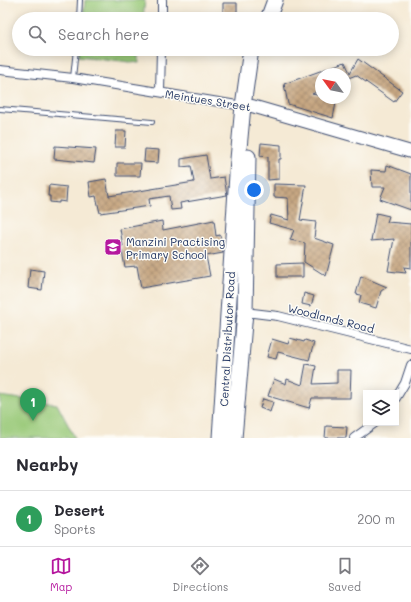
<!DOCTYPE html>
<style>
:root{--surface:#fff;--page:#f2f2f3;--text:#2b2b33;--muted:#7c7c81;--line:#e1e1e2;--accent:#b5179e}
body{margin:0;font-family:Mali,sans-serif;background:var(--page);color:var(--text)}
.controls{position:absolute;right:12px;bottom:12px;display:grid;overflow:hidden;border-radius:0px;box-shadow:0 2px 10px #0003}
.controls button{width:36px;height:36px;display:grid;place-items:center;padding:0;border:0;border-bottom:1px solid var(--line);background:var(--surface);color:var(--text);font:20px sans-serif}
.compass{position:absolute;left:315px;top:68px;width:36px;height:36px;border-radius:50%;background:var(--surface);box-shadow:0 2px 10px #0003;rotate:303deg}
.you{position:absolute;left:254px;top:190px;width:14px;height:14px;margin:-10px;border:3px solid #fff;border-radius:50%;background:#1a73e8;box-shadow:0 0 0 6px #1a73e833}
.badge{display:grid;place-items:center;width:26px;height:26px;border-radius:50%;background:var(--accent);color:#fff;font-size:13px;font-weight:700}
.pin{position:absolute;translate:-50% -33px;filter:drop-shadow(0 1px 2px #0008)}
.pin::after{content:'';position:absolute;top:21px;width:14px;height:12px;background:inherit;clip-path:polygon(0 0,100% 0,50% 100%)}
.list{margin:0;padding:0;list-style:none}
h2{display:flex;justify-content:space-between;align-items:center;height:52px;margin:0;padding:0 16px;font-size:17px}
h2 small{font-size:13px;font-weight:400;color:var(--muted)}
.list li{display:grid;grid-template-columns:26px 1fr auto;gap:12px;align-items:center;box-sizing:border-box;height:56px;padding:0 16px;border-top:1px solid var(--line)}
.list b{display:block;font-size:15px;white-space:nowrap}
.list p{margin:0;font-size:13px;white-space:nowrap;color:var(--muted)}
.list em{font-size:13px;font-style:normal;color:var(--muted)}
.icon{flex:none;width:22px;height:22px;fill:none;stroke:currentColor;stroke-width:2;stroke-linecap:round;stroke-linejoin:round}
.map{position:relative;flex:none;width:411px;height:438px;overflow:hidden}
.search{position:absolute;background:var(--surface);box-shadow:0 2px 10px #0003;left:12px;right:12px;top:12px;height:44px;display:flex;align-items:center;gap:10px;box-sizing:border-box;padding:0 14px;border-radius:22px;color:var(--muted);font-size:15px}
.sheet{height:108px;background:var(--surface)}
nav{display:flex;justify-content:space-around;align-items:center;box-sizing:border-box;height:56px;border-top:1px solid var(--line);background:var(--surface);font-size:11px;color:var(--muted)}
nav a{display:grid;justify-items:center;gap:2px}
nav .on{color:var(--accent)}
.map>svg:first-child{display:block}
</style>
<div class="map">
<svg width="411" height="438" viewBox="0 0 411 438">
<defs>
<pattern id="building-cross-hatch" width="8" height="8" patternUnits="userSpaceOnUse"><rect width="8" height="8" fill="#c7a782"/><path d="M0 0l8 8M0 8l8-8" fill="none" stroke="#a1886e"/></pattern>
</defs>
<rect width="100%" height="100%" fill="#fdfcf7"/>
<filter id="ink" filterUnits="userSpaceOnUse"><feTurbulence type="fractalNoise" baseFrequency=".025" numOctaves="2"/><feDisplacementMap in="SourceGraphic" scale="8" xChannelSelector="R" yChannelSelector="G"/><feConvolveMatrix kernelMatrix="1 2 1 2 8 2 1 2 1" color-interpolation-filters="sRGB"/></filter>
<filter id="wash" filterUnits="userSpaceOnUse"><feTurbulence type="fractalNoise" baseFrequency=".012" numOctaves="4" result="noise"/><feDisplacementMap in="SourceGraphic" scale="16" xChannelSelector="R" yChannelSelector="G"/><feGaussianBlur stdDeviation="0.9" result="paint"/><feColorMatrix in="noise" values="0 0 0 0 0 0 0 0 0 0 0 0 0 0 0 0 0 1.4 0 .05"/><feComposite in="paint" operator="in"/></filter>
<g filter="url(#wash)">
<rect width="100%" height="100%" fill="#f5ead5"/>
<path fill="#99c978" stroke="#5a7c6b" d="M85 0H145L143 19H83Z
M80 49H139V63L79 56Z
M0 396 57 404 75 438H0Z"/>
<g id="blocks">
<path fill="url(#building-cross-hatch)" d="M223 3H237V19H223Z
M358 59 402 91 394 102 356 75 346 79 349 74H321V90L312 94 321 96V98H337L333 118 288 104 284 84 345 62 350 73Z
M116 131H126L125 147H115Z
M261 143 281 145V159H279V179L268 180V157L260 156Z
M55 146 96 149 94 163 54 159Z
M145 149 159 150 158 163 144 162Z
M206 155 210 179 224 177 227 195 180 203 181 209 171 210 169 196 149 199 150 206 100 213 96 196 91 197 89 182 106 179 109 196 194 182 191 166 181 167V159Z
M117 163H141L140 176H117Z
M387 165 411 174V210L380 199 385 187H372L371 170 386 171Z
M274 184 306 185 300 220 316 222 314 238 334 245 326 276 304 262 305 243 290 240 294 230 269 223 271 215 289 220 288 198 274 197Z
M49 185 67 187 66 202 59 201V203L50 202V196H48Z
M376 213 389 216 387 222 411 224V268L404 267 406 273 388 271 394 239 371 241Z
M214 220 216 236 220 235 223 253 206 256 210 276 141 288 137 266 125 267 121 246H123L120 229 162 221 163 230Z
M303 263V277H277V264Z
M30 269 44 271 42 290 28 288Z
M361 276 387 287 381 291 376 308 359 303 361 295 356 294Z
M304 293 314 296 311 306 302 304Z
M290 338 304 342 305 340 314 343 309 360 278 352 276 359 267 357 272 339 288 344Z
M306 364 316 366 313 384 337 383V370H351L350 398H312L309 408 268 396 274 379 286 384 287 379 302 385Z
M263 399 273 402 270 412 260 408Z
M326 426 347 427 346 438H325Z"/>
</g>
</g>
<g filter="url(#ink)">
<use href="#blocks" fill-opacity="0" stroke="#3c4b70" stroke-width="1"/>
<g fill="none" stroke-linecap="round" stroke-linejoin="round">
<g stroke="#3c4b70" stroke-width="6">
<path id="lane" d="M79 19 80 0
M73 78 76 49
M0 109 152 122"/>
</g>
<g stroke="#3c4b70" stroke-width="10">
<path id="street" d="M162 19V0
M0 70 73 78 243 106
M160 92 161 49
M245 312 278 316 411 349
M396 398 405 383 411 365
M354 438 375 423"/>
</g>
<g stroke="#3c4b70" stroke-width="14">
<path id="secondary" d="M243 106H252L411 152"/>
</g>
<g stroke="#3c4b70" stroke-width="17">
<path id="highway" d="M268 19 275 0
M220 438 238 159 243 106 251 49
M234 438 245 312 248 157"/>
</g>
<use href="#lane" stroke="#fff" stroke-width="4"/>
<use href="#street" stroke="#fff" stroke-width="8"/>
<use href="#secondary" stroke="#fff" stroke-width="12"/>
<use href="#highway" stroke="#fff" stroke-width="15"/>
</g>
</g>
<defs>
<g id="school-square" transform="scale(0.9)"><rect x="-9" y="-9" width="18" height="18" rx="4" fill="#b5179e" stroke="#fdfcf7"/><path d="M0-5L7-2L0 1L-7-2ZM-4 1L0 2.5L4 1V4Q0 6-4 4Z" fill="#fff"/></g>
</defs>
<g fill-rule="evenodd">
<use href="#school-square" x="113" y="247"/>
</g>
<g text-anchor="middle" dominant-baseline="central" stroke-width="3" stroke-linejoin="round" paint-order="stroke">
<g font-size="11" fill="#1b2f5e" stroke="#fdfcf7">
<text transform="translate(208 100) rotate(9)">Meintues Street</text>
<text transform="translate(331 318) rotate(14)">Woodlands Road</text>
<text transform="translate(227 339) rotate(-87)">Central Distributor Road</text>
</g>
<g font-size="11" fill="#1b2f5e" stroke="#fdfcf7" text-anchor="start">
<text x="126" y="241">Manzini Practising<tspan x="126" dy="13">Primary School</tspan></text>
</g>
</g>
</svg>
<div class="controls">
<button><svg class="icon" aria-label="layers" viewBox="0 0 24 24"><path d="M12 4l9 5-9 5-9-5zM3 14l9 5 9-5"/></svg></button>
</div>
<svg class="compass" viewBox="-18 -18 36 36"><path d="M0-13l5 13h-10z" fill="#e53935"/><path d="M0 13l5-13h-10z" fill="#7c7c81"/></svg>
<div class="you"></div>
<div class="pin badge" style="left:33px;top:421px;background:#2e9e5b">1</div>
<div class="search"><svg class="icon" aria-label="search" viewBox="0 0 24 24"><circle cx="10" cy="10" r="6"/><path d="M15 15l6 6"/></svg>Search here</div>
</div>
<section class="sheet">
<h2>Nearby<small></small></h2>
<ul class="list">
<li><span class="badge" style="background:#2e9e5b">1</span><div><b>Desert</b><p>Sports</p></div><em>200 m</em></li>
</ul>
</section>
<nav>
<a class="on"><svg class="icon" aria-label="map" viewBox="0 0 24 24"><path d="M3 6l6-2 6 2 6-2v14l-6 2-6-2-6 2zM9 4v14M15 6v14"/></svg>Map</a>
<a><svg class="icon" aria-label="directions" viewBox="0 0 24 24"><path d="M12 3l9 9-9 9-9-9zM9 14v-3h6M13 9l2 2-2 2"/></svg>Directions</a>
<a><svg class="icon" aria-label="saved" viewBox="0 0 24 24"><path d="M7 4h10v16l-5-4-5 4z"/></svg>Saved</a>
</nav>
